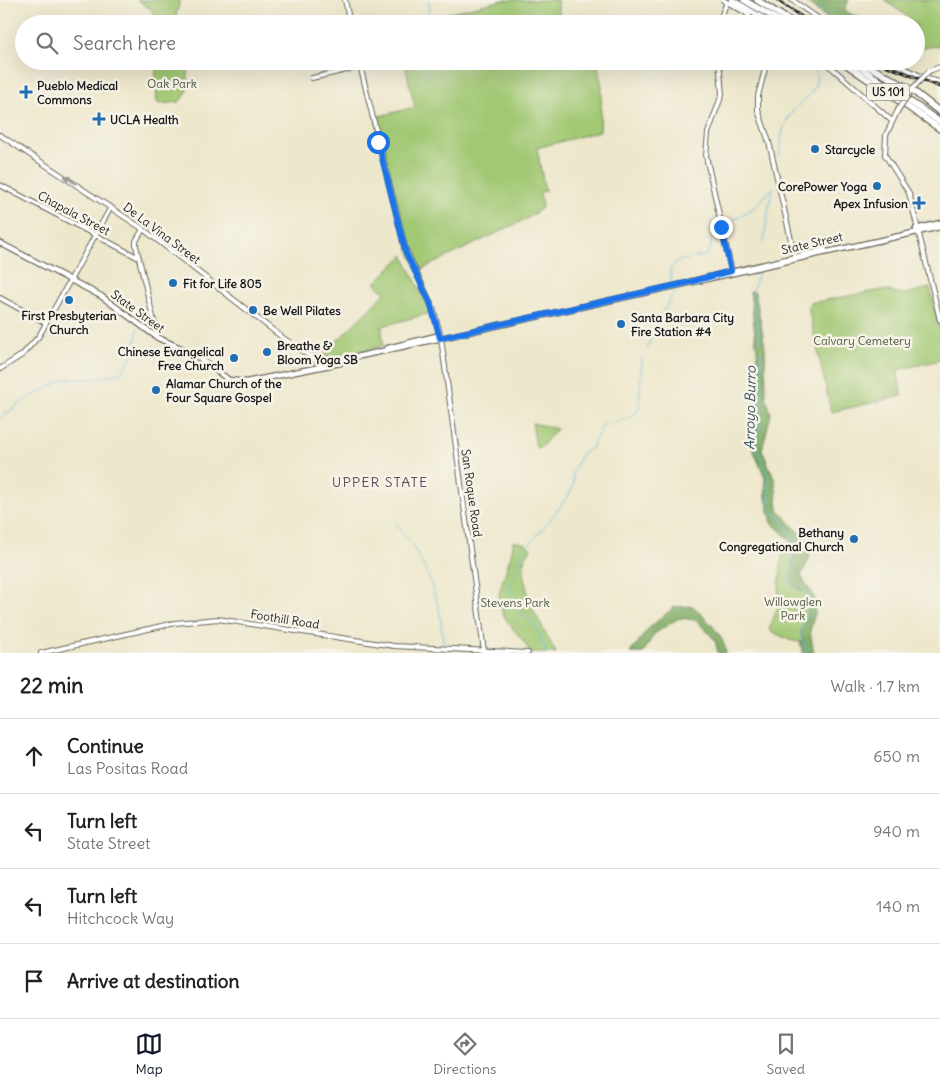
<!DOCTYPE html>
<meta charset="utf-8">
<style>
:root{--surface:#fff;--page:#f2f2f2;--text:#202124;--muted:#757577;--line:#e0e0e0;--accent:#111827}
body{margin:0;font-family:Delius,sans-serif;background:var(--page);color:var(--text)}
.stop{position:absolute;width:15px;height:15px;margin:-11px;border:4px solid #1a73e8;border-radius:50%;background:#fff}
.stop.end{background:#1a73e8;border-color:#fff;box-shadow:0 1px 5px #0008}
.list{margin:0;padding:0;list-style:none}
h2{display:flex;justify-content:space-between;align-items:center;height:65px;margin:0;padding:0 20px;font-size:21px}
h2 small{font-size:16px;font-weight:400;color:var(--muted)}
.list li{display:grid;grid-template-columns:32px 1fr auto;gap:15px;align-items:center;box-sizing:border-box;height:75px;padding:0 20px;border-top:1px solid var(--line)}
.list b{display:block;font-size:19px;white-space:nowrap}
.list p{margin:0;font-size:16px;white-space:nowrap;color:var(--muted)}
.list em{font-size:16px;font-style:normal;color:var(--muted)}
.icon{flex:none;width:28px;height:28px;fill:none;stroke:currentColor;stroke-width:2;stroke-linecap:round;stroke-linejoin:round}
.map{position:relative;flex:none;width:940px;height:653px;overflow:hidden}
.search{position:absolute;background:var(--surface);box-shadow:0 5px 20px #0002;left:15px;right:15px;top:15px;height:55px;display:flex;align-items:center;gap:12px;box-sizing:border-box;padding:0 18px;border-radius:28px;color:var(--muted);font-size:19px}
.sheet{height:365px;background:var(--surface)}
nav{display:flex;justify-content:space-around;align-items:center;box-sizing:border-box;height:70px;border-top:1px solid var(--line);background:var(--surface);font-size:14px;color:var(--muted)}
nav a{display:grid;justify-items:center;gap:2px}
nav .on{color:var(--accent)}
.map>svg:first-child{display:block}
</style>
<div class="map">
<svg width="940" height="653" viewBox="0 0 940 653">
<rect width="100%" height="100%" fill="#f7f3e8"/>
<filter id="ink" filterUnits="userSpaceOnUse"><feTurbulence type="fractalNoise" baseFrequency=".02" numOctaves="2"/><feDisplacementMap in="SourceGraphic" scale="10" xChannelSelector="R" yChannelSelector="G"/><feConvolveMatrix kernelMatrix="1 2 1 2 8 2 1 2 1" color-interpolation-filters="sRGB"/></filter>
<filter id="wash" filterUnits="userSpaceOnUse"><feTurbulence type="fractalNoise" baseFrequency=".0096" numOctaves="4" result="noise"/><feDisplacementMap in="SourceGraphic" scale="20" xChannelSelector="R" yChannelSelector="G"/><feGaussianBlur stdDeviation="1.12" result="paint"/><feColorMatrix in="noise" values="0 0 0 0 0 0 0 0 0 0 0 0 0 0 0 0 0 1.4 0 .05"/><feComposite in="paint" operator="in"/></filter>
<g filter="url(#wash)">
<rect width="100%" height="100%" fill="#ede7cb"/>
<path fill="#a1c873" stroke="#5e7248" d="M137 0H180L176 15 184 24H156L152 10Z
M503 0H557L561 24H403Z
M884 0H940V46L916 48V24H911V19Z
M155 61H190C184 77 195 88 179 102L159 104 157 102Z
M404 61H597L602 86 600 131 537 148 545 191 540 192 542 208 528 218 418 271C406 248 403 222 396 196 388 170 379 144 376 117L415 107Z
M403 255 431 313 382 326 383 346 334 357 322 356 385 293 375 283Z
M930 288 940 331V360L897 370 902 396 831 412 808 306 809 303 882 290 905 294Z
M532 423 557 429 539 449 536 447Z
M791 540C803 554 782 573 797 588 799 590 804 591 806 594 812 610 806 618 800 633L804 643 789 640 769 630 777 609 783 544 791 542Z
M513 541 525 543 531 549 524 560V578L531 606 556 653H530C522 633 502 624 499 601 497 588 514 555 513 541Z"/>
<path fill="#80ac65" stroke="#4e6440" d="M804 0H849L844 11 875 24H834Z
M750 291 755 292 765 347 766 397 771 414 762 450 775 480 778 509 807 542 810 556 801 576 815 598V613L810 631 814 653H803L800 642H804L800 633C805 621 818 600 803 591 798 587 794 588 790 582L794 544 772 523 766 498 765 477 752 447 757 421 759 368Z
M693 606C706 620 724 633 726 653H718L715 640 696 620 679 618 654 634 643 653H630L648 629 674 607Z"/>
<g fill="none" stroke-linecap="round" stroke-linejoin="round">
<path stroke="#65bbe1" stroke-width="1" d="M813 0 826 16
M423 24 430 9 428 0
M426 61 428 78
M779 157C781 146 781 132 786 122 800 94 823 100 815 61
M725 225 755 207 773 188
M764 243C766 223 768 209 773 189
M758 272 753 290 760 342
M671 282 670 268 678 261 707 255 711 247V232L717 226
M647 349 657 322 673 295V290
M761 351V419L756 442 757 449 768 475 770 507 774 514 781 518 794 544 790 582C794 588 798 587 803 591 818 600 805 621 800 633L806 653
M0 418 28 398 65 379H94L122 372 134 353 138 327
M396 523 410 542
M412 545 427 572
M518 566 524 550 551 519 570 493 573 486V473L580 456 592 447 602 426C615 419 627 424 639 409L642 358
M518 567C506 580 510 602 522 614 525 618 531 619 534 624 539 632 545 644 545 653
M428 576 439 608 444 646"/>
</g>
</g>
<g filter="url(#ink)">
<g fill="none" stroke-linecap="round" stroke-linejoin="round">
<g stroke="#656359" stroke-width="6">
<path id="secondary" d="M345 0 350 24
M723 0 745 12 756 24
M792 0 826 24
M718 24 727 2
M359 61 405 248 433 308 441 338 484 651
M719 61 722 94 708 133 706 156 732 273
M767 61 758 96V110L769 142 795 258
M824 61 892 121
M890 61 927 79 940 82
M929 71 940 67
M312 78 360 67
M898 110 886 135 885 155 909 193 940 320
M0 135 143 229 283 338 308 355 337 362
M0 185 139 258
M143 229 136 241V246L158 338
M0 298 46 323
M309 356 321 365
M0 369 22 355 39 336 111 207
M41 653 175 623 218 619 394 646 528 653"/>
</g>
<g stroke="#656359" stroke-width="7">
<path id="primary" d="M916 229 940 223
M0 243 101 296 158 338 192 353 229 380 246 382 340 363
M689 282 825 250
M384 351 388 348 436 336 441 338
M338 361 940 227"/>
</g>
<g stroke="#656359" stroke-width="8">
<path id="highway" d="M732 0 772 24
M744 0 785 24
M757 0 795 24
M841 61 940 129
M851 61 940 122
M859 61 912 90 940 112"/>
</g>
<use href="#secondary" stroke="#fff" stroke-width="4"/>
<use href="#primary" stroke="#fff" stroke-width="4.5"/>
<use href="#highway" stroke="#fff" stroke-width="5.5"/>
<g stroke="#1c1c1c" stroke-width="3">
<path id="rail" d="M777 0 812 24
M875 61 940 87"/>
</g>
<use href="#rail" stroke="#f7f3e8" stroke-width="1" stroke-dasharray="4" stroke-linecap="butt"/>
<g stroke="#656359" stroke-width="6" stroke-linecap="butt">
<path id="secondary-bridge" d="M914 87 929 71
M898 110 910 92"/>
</g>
<use href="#secondary-bridge" stroke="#fff" stroke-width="4"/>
</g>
<defs><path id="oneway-solid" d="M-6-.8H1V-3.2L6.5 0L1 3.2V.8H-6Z" transform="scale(1.25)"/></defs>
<use fill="#999" href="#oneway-solid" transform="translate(70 180) rotate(-146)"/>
</g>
<g fill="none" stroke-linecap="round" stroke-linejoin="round" filter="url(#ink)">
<path stroke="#1a73e8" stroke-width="6" d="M378 142 406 253 430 302 440 338 686 283 731 271 721 227"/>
</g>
<g fill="#1f6fb2" stroke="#f7f3e8" stroke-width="2">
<path d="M23.5 84.5h5v5h5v5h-5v5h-5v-5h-5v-5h5z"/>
<path d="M96.5 111.5h5v5h5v5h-5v5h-5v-5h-5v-5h5z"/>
<circle cx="815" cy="149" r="5"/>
<circle cx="877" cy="186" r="5"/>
<path d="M916.5 195.5h5v5h5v5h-5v5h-5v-5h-5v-5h5z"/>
<circle cx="173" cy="283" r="5"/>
<circle cx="69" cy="300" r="5"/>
<circle cx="253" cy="310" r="5"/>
<circle cx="621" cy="324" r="5"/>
<circle cx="267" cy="352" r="5"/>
<circle cx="234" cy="358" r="5"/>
<circle cx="156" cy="390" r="5"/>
<circle cx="854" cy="539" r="5"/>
</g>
<g text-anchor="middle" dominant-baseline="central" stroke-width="5" stroke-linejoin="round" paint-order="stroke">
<rect fill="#f7f3e8" stroke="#5e5c59" stroke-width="1" x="867" y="83.5" width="42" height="17" rx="4"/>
<g font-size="11" font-weight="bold" fill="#1c1c1c">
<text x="888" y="92">US 101</text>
</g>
<g font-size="12" fill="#4b583a" stroke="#f7f3e8">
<text x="172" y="83">Oak Park</text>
<text x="862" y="340">Calvary Cemetery</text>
<text x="793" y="601">Willowglen<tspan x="793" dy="14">Park</tspan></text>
<text x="515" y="602">Stevens Park</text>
</g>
<g font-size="12" font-weight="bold" fill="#1c1c1c" stroke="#f7f3e8" text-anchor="start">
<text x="37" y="85">Pueblo Medical<tspan x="37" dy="14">Commons</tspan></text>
<text x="110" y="119">UCLA Health</text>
<text x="825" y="149">Starcycle</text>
<text x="867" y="186" text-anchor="end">CorePower Yoga</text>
<text x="908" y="203" text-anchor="end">Apex Infusion</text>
<text x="183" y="283">Fit for Life 805</text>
<text x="263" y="310">Be Well Pilates</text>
<text x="69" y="315" text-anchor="middle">First Presbyterian<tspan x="69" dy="14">Church</tspan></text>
<text x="631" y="317">Santa Barbara City<tspan x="631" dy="14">Fire Station #4</tspan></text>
<text x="277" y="345">Breathe &amp;<tspan x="277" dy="14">Bloom Yoga SB</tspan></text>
<text x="224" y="351" text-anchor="end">Chinese Evangelical<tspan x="224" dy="14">Free Church</tspan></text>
<text x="166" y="383">Alamar Church of the<tspan x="166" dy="14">Four Square Gospel</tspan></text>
<text x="844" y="532" text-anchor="end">Bethany<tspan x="844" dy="14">Congregational Church</tspan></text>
</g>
<g font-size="12" fill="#1c1c1c" stroke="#f7f3e8">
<text transform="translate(74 213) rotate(28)">Chapala Street</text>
<text transform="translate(162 233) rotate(37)">De La Vina Street</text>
<text transform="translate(812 243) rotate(-13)">State Street</text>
<text transform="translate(138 311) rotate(36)">State Street</text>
<text transform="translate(472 493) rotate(82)">San Roque Road</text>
<text transform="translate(285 619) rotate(9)">Foothill Road</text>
</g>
<g font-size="14" font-style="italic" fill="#365461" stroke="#f7f3e8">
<text transform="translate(750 408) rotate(-89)">Arroyo Burro</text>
</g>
<g font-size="14" letter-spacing="1" fill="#674c5c" stroke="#f7f3e8">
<text x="380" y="482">UPPER STATE</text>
</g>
</g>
</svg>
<div class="stop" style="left:378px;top:142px"></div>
<div class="stop end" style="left:721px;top:227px"></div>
<div class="search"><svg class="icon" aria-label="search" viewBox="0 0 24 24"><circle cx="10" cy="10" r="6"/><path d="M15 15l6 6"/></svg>Search here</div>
</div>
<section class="sheet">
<h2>22 min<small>Walk · 1.7 km</small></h2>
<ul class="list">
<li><svg class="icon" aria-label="ahead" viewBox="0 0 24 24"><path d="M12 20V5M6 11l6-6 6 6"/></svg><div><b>Continue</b><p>Las Positas Road</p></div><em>650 m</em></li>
<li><svg class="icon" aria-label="left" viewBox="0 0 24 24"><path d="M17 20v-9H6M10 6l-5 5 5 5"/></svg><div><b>Turn left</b><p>State Street</p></div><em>940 m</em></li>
<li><svg class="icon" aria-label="left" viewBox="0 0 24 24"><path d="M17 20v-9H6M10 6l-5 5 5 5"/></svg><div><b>Turn left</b><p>Hitchcock Way</p></div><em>140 m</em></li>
<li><svg class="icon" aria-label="arrive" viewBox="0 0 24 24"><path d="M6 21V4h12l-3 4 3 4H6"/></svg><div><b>Arrive at destination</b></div></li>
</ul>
</section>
<nav>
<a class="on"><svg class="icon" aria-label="map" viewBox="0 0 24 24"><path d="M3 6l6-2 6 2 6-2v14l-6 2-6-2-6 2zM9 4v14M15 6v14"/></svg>Map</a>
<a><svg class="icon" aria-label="directions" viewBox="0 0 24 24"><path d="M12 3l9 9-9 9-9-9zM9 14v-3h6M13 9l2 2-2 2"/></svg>Directions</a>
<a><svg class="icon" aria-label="saved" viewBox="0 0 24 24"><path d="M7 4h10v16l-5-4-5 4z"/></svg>Saved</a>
</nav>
